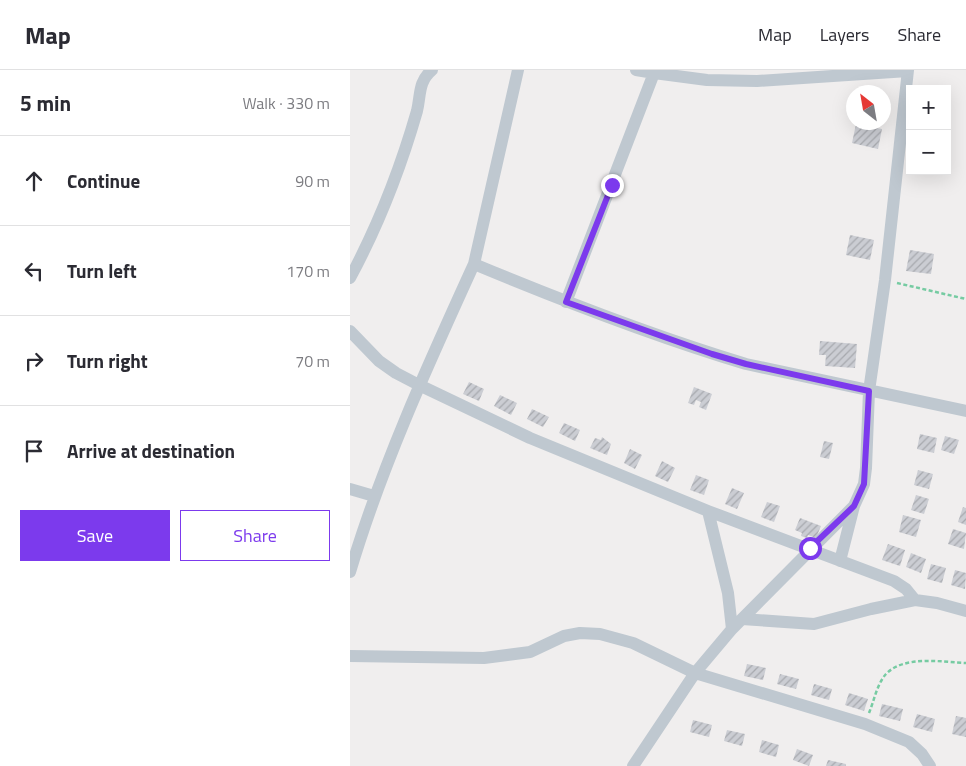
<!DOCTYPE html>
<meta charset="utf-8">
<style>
:root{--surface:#fff;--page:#f2f2f3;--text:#2b2b33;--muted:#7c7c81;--line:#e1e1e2;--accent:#7c3aed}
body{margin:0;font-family:"Titillium Web",sans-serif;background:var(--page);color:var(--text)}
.controls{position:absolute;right:15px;top:15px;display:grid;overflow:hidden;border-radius:0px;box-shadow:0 5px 20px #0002}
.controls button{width:45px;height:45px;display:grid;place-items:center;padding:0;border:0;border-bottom:1px solid var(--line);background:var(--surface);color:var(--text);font:25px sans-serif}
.compass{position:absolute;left:496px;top:15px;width:45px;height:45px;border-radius:50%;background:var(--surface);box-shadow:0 5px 20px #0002;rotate:329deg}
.stop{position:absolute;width:15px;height:15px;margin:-11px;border:4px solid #7c3aed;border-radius:50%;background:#fff}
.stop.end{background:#7c3aed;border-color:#fff;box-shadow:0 1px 5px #0008}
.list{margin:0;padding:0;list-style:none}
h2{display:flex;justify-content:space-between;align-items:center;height:65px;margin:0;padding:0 20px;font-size:21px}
h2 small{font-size:16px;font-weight:400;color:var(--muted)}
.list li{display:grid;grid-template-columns:32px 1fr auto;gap:15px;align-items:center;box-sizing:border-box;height:90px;padding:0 20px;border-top:1px solid var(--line)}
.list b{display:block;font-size:19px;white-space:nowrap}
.list em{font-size:16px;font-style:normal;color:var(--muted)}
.actions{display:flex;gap:10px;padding:15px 20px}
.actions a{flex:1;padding:11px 0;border:1px solid var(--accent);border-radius:0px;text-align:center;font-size:18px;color:var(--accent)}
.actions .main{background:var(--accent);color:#fff}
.icon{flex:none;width:28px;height:28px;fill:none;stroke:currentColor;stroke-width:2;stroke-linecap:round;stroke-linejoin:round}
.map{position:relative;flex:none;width:616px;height:696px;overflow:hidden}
header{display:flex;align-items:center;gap:30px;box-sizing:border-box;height:70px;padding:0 25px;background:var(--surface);border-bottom:1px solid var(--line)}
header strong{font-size:24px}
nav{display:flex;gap:28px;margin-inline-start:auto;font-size:18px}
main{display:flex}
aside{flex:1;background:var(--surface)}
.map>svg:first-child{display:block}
</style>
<header>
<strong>Map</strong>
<nav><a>Map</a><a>Layers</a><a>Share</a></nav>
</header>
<main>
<aside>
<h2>5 min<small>Walk · 330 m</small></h2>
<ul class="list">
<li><svg class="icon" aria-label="ahead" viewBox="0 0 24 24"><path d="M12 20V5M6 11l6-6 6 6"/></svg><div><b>Continue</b></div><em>90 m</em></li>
<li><svg class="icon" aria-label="left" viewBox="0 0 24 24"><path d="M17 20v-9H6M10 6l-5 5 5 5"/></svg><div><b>Turn left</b></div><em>170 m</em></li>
<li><svg class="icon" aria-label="right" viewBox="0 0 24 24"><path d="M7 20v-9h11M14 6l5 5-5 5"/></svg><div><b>Turn right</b></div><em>70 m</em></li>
<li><svg class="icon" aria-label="arrive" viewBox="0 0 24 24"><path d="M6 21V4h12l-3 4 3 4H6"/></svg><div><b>Arrive at destination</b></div></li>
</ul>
<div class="actions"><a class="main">Save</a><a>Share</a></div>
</aside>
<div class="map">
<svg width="616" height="696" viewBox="0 0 616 696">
<defs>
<pattern id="building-hatch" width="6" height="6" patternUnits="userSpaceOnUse" patternTransform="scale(1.25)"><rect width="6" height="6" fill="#cbcdd3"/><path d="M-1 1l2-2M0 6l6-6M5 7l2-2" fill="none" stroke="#a7a9ae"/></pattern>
</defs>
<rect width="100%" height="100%" fill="#f0eeee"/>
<path fill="url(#building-hatch)" d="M506 54 532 59 528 79 502 73Z
M500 165 524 170 520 190 496 185Z
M560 180 584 184 581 204 556 201Z
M470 271 507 274 505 298 475 296 476 285H469Z
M119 312 134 319 129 331 113 324Z
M344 317 362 324 356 340 349 337 351 332 346 330 344 335 338 333Z
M150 325 167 333 161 345 144 336Z
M182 339 199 347 193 357 177 349Z
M214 353 230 360 225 371 209 363Z
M570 364 587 368 584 383 567 379Z
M595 366 609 370 604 384 591 380Z
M252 367 261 374 257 385 240 378 245 368 251 370Z
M474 371 483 373 479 389 470 387Z
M280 379 292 385 285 399 274 393Z
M312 391 325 398 318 412 305 406Z
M568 400 583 404 579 419 564 415Z
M346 405 359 410 354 425 340 420Z
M382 418 394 423 387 439 375 434Z
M566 425 579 429 574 444 561 440Z
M417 432 430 436 424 452 411 447Z
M613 437 616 438V455L608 452Z
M553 445 571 450 566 467 549 462Z
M450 448 471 456 466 468 458 465 457 468 451 466 452 463 445 460Z
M603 459 616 463 614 479 598 474Z
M538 474 555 480 550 496 532 490Z
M561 483 576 489 571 503 556 497Z
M581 494 596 498 592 513 577 509Z
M605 500 616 503 615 519 601 515Z
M397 594 416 598 413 610 394 606Z
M430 604 449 609 446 619 427 614Z
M464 614 482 619 479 630 461 625Z
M499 623 518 629 514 641 495 635Z
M532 634 553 639 550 651 529 646Z
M567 644 585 649 582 662 563 657Z
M606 646 616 648V667L602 664Z
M343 650 362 655 359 667 340 662Z
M377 660 395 664 392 676 374 671Z
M412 670 429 675 426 687 409 682Z
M447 679 463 685 459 696 443 690Z
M478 690 496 694V696H476Z"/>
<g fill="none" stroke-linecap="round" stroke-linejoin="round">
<path stroke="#76cba2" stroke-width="2.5" stroke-dasharray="4 2.5" stroke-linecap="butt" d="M547 213 616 229
M519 643C524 631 527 614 536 604 554 585 593 592 616 593"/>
<path stroke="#bfc8d0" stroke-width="12" d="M168 0 124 194C213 231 303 266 396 294L616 341
M304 3 357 10 407 11 558 1
M0 208C29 154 50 100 67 41 71 24 68 12 82 0
M216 232 304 3 286 0
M0 261 29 291 46 303 69 315 180 368 358 441 378 523 382 559
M0 419 24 426
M358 441 544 511 556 519 565 530
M490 491 504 436
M0 502C32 395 78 295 124 194
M392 549 464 554 521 539 565 530 587 533 616 541
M0 586 134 588 180 582 214 566 230 563 250 564 283 573 345 603 515 654 559 672 572 684 580 696
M283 696 345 603 382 559 504 436 514 414 516 398 519 321 535 210 558 0"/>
</g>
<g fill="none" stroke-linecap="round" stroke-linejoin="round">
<path stroke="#7c3aed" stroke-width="6" d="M262 115 216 232 362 284 396 294 519 321 514 414 504 436 460 478"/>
</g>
</svg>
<div class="controls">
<button>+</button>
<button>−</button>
</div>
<svg class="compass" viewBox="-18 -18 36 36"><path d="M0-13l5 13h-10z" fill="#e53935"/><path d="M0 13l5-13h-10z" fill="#7c7c81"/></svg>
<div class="stop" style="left:460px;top:478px"></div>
<div class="stop end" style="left:262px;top:115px"></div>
</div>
</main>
